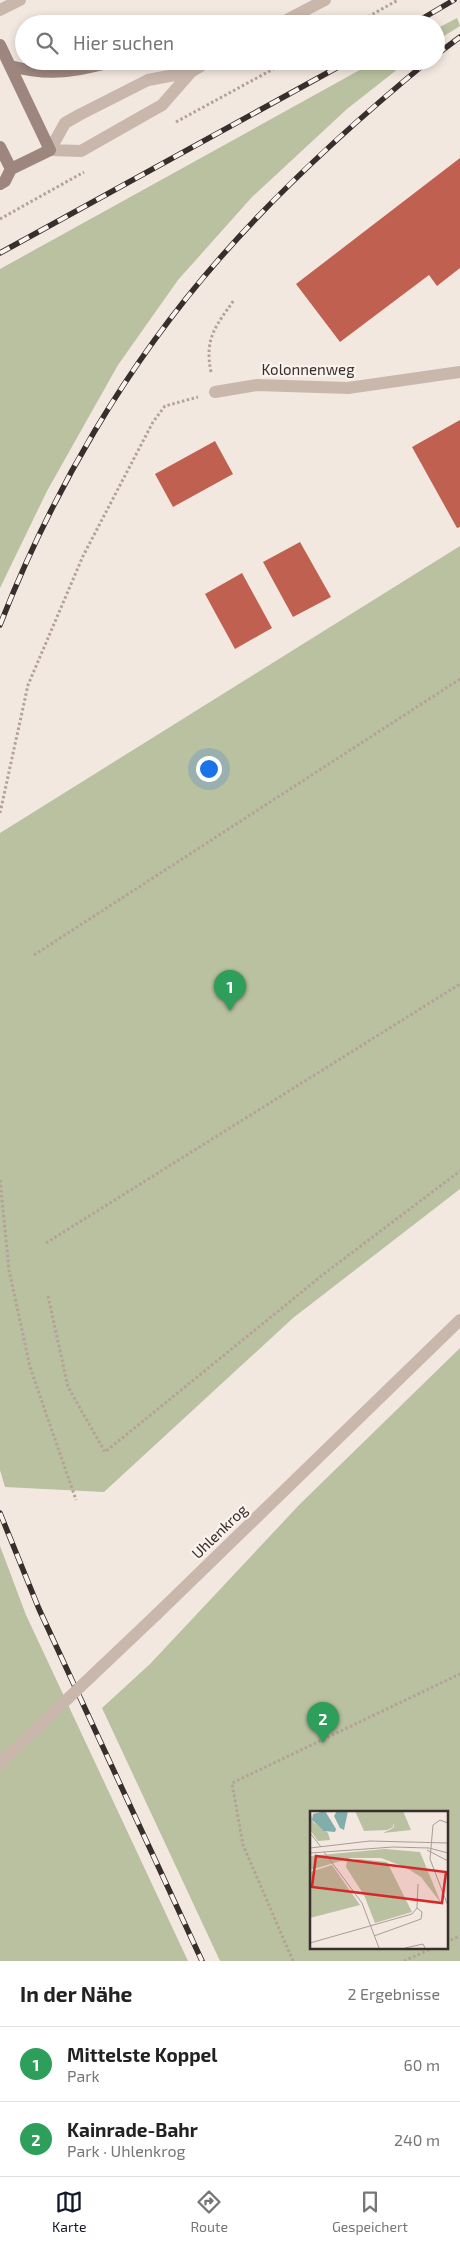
<!DOCTYPE html>
<html lang="de">
<meta charset="utf-8">
<style>
:root{--surface:#fff;--page:#f2f2f2;--text:#222;--muted:#767676;--line:#e0e0e0;--accent:#111827}
body{margin:0;font-family:"Exo 2",sans-serif;background:var(--page);color:var(--text)}
.you{position:absolute;left:208px;top:768px;width:18px;height:18px;margin:-12px;border:4px solid #fff;border-radius:50%;background:#1a73e8;box-shadow:0 0 0 8px #1a73e833}
.badge{display:grid;place-items:center;width:32px;height:32px;border-radius:50%;background:var(--accent);color:#fff;font-size:16px;font-weight:700}
.pin{position:absolute;translate:-50% -41px;filter:drop-shadow(0 1px 2px #0008)}
.pin::after{content:'';position:absolute;top:26px;width:18px;height:15px;background:inherit;clip-path:polygon(0 0,100% 0,50% 100%)}
.list{margin:0;padding:0;list-style:none}
h2{display:flex;justify-content:space-between;align-items:center;height:65px;margin:0;padding:0 20px;font-size:21px}
h2 small{font-size:16px;font-weight:400;color:var(--muted)}
.list li{display:grid;grid-template-columns:32px 1fr auto;gap:15px;align-items:center;box-sizing:border-box;height:75px;padding:0 20px;border-top:1px solid var(--line)}
.list b{display:block;font-size:19px;white-space:nowrap}
.list p{margin:0;font-size:16px;white-space:nowrap;color:var(--muted)}
.list em{font-size:16px;font-style:normal;color:var(--muted)}
.icon{flex:none;width:28px;height:28px;fill:none;stroke:currentColor;stroke-width:2;stroke-linecap:round;stroke-linejoin:round}
.map{position:relative;flex:none;width:460px;height:1961px;overflow:hidden}
.search{position:absolute;background:var(--surface);box-shadow:0 2px 8px #0003;left:15px;right:15px;top:15px;height:55px;display:flex;align-items:center;gap:12px;box-sizing:border-box;padding:0 18px;border-radius:28px;color:var(--muted);font-size:19px}
.sheet{height:215px;background:var(--surface)}
nav{display:flex;justify-content:space-around;align-items:center;box-sizing:border-box;height:70px;border-top:1px solid var(--line);background:var(--surface);font-size:14px;color:var(--muted)}
nav a{display:grid;justify-items:center;gap:2px}
nav .on{color:var(--accent)}
.map>svg:first-child{display:block}
</style>
<div class="map">
<svg width="460" height="1961" viewBox="0 0 460 1961">
<rect width="100%" height="100%" fill="#f2e8e0"/>
<path fill="#b9c1a1" fill-rule="evenodd" d="M457 18 460 26 436 41V29Z
M376 61H408L347 109 252 197 178 280 118 365 47 491 0 588V269Z
M460 546V1189L293 1318 104 1492 5 1487 0 1470V833Z
M460 1348V1961H220L102 1708 150 1664 300 1504ZM311 1812H446V1947H311Z
M0 1546 26 1615 188 1961H0Z"/>
<path fill="#bf6051" d="M460 158V268L437 286 429 275 340 342 296 284Z
M460 420V527L457 528 412 447Z
M215 441 233 474 173 507 155 474Z
M300 542 331 597 293 617 263 562Z
M242 573 272 628 235 649 205 594Z"/>
<g fill="none" stroke-linecap="round" stroke-linejoin="round">
<path stroke="#b6a197" stroke-width="3" stroke-dasharray="2.5 2.5" stroke-linecap="butt" d="M355 24 398 0
M176 122 288 61
M0 219 84 172
M211 372C204 338 216 326 234 300
M0 813 28 685 83 556 153 422 165 406 198 397
M34 955 460 679
M0 1180 9 1270 30 1367 76 1500
M46 1243 460 984
M48 1296 68 1387 105 1452 325 1273 460 1171
M446 1942 460 1936
M293 1961 243 1845 232 1783 460 1674
M404 1961 435 1947"/>
<path stroke="#cab7ac" stroke-width="12" d="M0 10 20 0"/>
<path stroke="#cab7ac" stroke-width="12" d="M279 24 325 0
M191 72 162 105 81 151 50 150 65 123 79 115 148 80 191 72 209 61
M215 392 257 385 348 388 460 372
M156 1615 460 1320"/>
<path stroke="#9d867e" stroke-width="12" d="M0 45 50 150 11 169
M10 66C52 77 76 71 116 61
M0 147 11 169
M0 184 5 181 11 169"/>
<g stroke="#382e2b" stroke-width="5.5">
<path id="rail" d="M413 24 454 0
M436 55 460 37
M0 253 349 61
M0 625C52 492 126 365 220 258 283 186 354 122 428 61
M0 1513 39 1609 202 1961"/>
</g>
<use href="#rail" stroke="#faf2ed" stroke-width="4" stroke-dasharray="11" stroke-linecap="butt"/>
<path stroke="#cab7ac" stroke-width="12" d="M0 1763 156 1615"/>
</g>
<g text-anchor="middle" dominant-baseline="central" stroke-width="4.5" stroke-linejoin="round" paint-order="stroke">
<g font-size="15" fill="#382e2b" stroke="#faf2ed">
<text x="308" y="369">Kolonnenweg</text>
<text transform="translate(219 1531) rotate(-44)">Uhlenkrog</text>
</g>
</g>
<g transform="translate(310 1811)">
<rect width="138" height="138" fill="#f2e8e0"/>
<path d="M0 0 3 11 18 22 20 29 8 30 0 19ZM45 0H93L101 19 73 22 83 17 84 15 83 12V16L77 19 54 20ZM75 38 110 41 131 92 111 66 95 56 71 47H41L0 59V45ZM48 48 77 51 102 101 65 112 54 84 36 56 37 50ZM22 54 50 94 0 107V61Z" fill="#b9c1a1"/>
<path d="M15 0 26 18 25 21 14 20 2 9 3 3ZM27 0H38L34 19 30 17 24 5Z" fill="#81aeab"/>
<path fill="none" stroke="#a89e98" stroke-width="1" d="M0 22 11 36M0 37 60 30 138 32M117 39 138 50M14 41 52 92 69 137M0 42 83 36 119 37 138 42M120 48 138 95M120 48 123 14 130 9 138 12M64 125 111 108 112 101 107 97M0 132 102 103 107 97 108 73M95 137 113 133 115 137"/>
<path fill="#d62828" fill-opacity="0.15" stroke="#d62828" stroke-width="2.5" d="M6 45 136 61 132 92 2 76Z"/>
<rect width="138" height="138" fill="none" stroke="#382e2b" stroke-width="2.5"/>
</g>
</svg>
<div class="you"></div>
<div class="pin badge" style="left:230px;top:1011px;background:#2e9e5b">1</div>
<div class="pin badge" style="left:323px;top:1743px;background:#2e9e5b">2</div>
<div class="search"><svg class="icon" aria-label="search" viewBox="0 0 24 24"><circle cx="10" cy="10" r="6"/><path d="M15 15l6 6"/></svg>Hier suchen</div>
</div>
<section class="sheet">
<h2>In der Nähe<small>2 Ergebnisse</small></h2>
<ul class="list">
<li><span class="badge" style="background:#2e9e5b">1</span><div><b>Mittelste Koppel</b><p>Park</p></div><em>60 m</em></li>
<li><span class="badge" style="background:#2e9e5b">2</span><div><b>Kainrade-Bahr</b><p>Park · Uhlenkrog</p></div><em>240 m</em></li>
</ul>
</section>
<nav>
<a class="on"><svg class="icon" aria-label="map" viewBox="0 0 24 24"><path d="M3 6l6-2 6 2 6-2v14l-6 2-6-2-6 2zM9 4v14M15 6v14"/></svg>Karte</a>
<a><svg class="icon" aria-label="directions" viewBox="0 0 24 24"><path d="M12 3l9 9-9 9-9-9zM9 14v-3h6M13 9l2 2-2 2"/></svg>Route</a>
<a><svg class="icon" aria-label="saved" viewBox="0 0 24 24"><path d="M7 4h10v16l-5-4-5 4z"/></svg>Gespeichert</a>
</nav>
